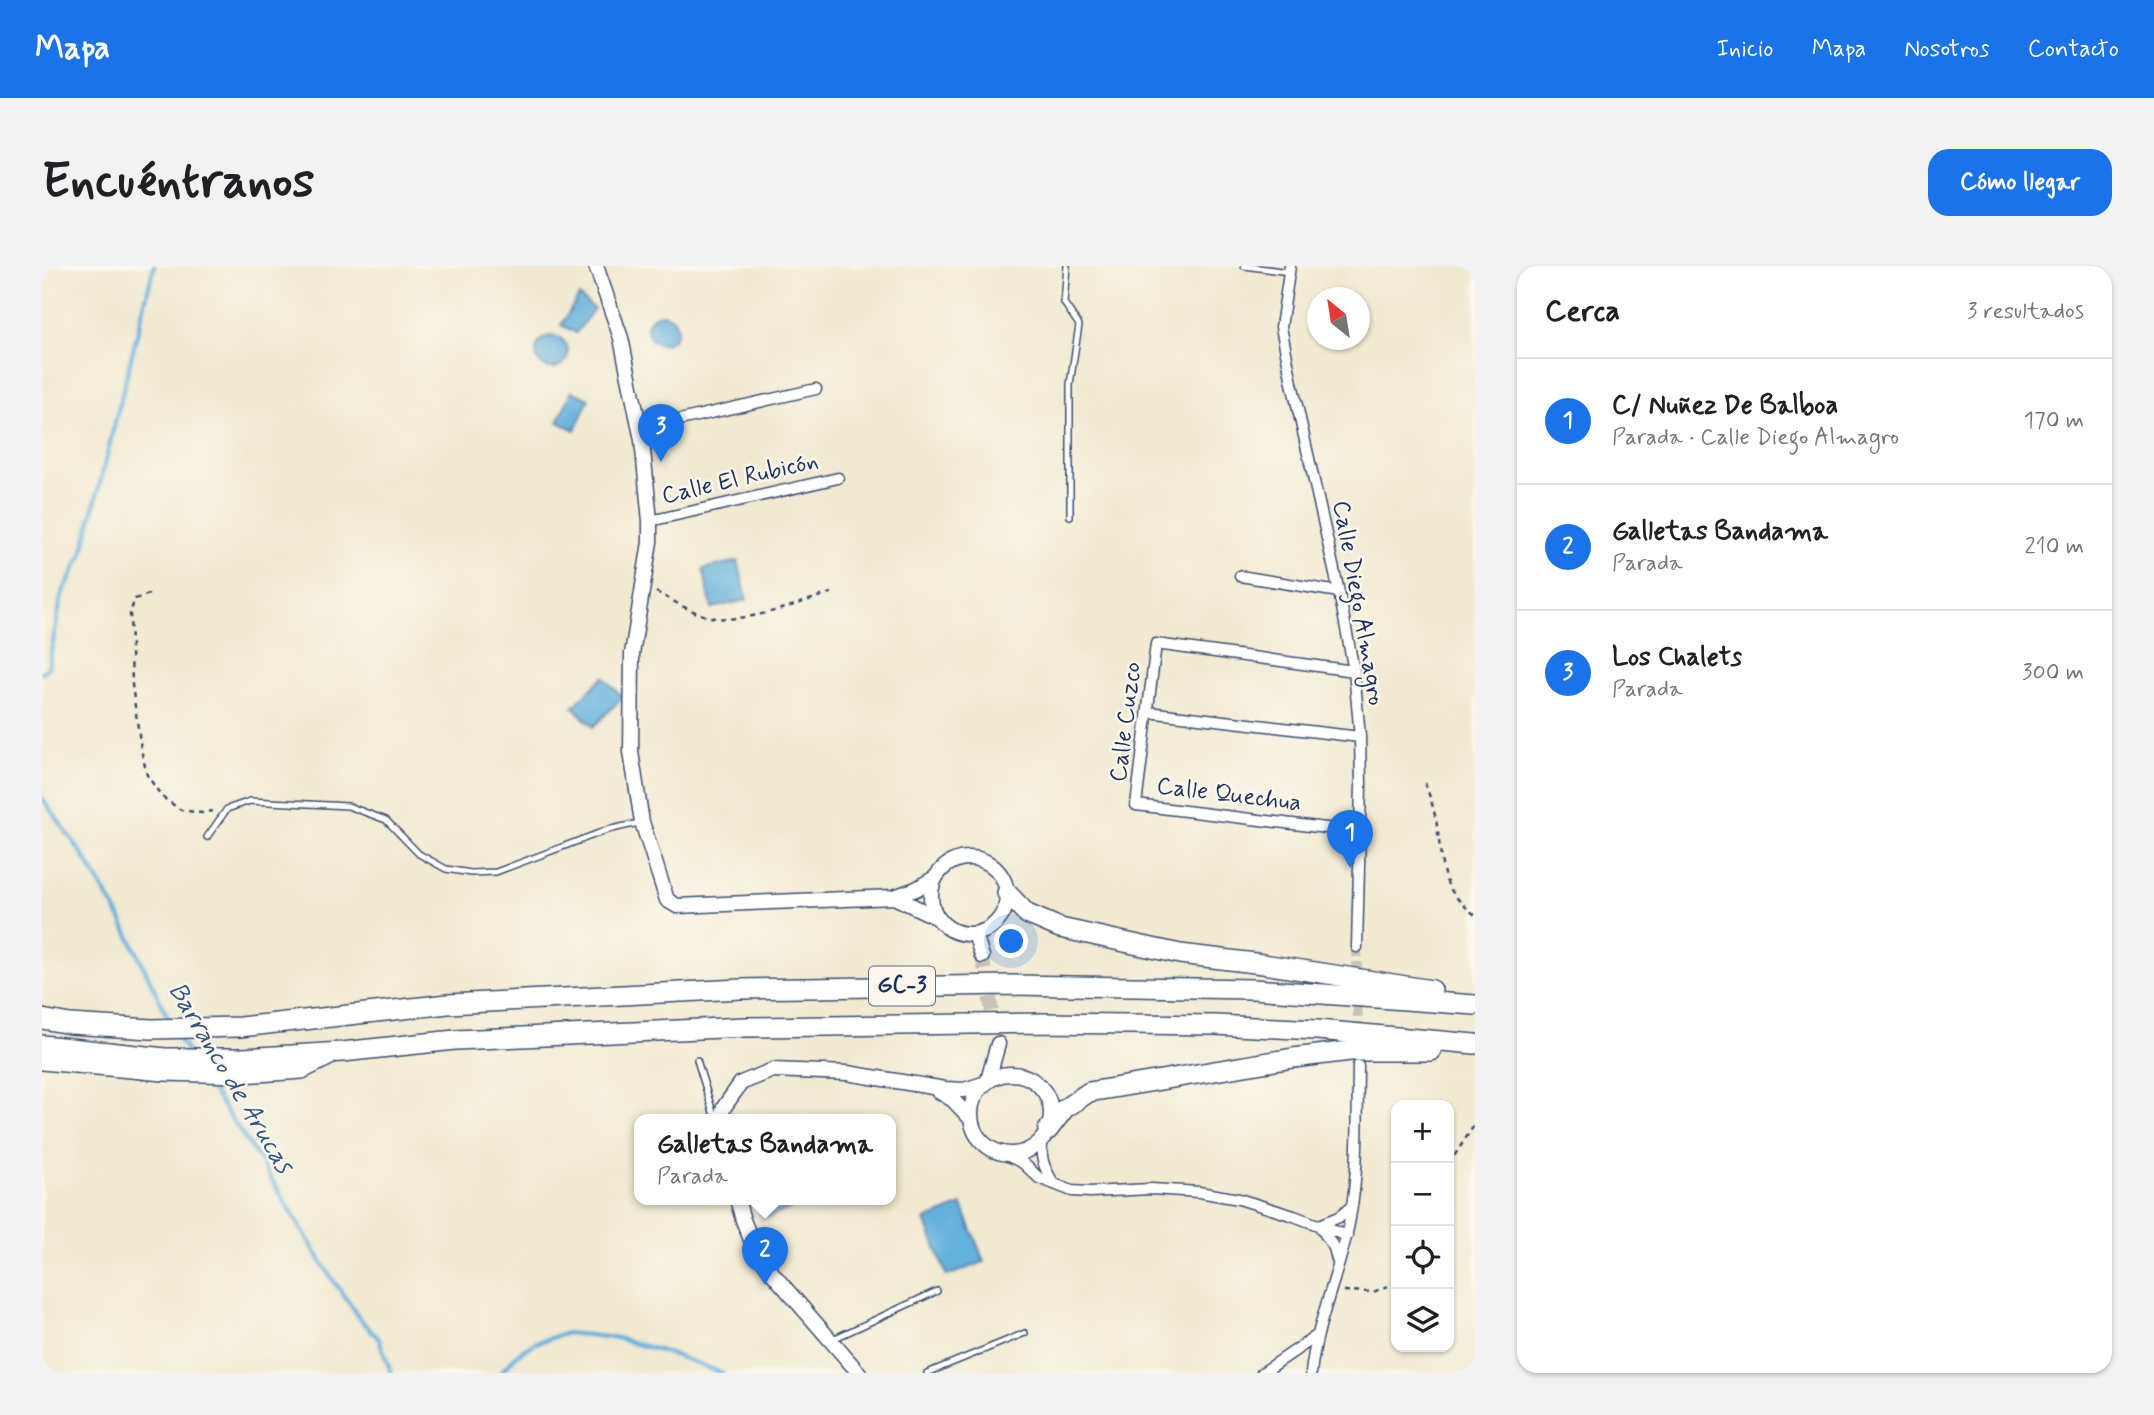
<!DOCTYPE html>
<html lang="es">
<meta charset="utf-8">
<style>
:root{--surface:#fff;--page:#f2f2f2;--text:#202124;--muted:#757577;--line:#e0e0e0;--accent:#1a73e8}
body{margin:0;font-family:Mynerve,sans-serif;background:var(--page);color:var(--text)}
.controls{position:absolute;right:21px;bottom:21px;display:grid;overflow:hidden;border-radius:14px;box-shadow:0 2px 5px #0004}
.controls button{width:63px;height:63px;display:grid;place-items:center;padding:0;border:0;border-bottom:2px solid var(--line);background:var(--surface);color:var(--text);font:35px sans-serif}
.compass{position:absolute;left:1265px;top:21px;width:63px;height:63px;border-radius:50%;background:var(--surface);box-shadow:0 2px 5px #0004;rotate:330deg}
.you{position:absolute;left:970px;top:676px;width:24px;height:24px;margin:-18px;border:5px solid #fff;border-radius:50%;background:#1a73e8;box-shadow:0 0 0 10px #1a73e833}
.badge{display:grid;place-items:center;width:46px;height:46px;border-radius:50%;background:var(--accent);color:#fff;font-size:23px;font-weight:700}
.pin{position:absolute;translate:-50% -58px;filter:drop-shadow(0 2px 4px #0008)}
.pin::after{content:'';position:absolute;top:37px;width:24px;height:21px;background:inherit;clip-path:polygon(0 0,100% 0,50% 100%)}
.popup{position:absolute;left:592px;top:848px;width:262px;height:91px;box-sizing:border-box;display:grid;place-content:center;border-radius:14px;background:var(--surface);filter:drop-shadow(0 2px 5px #0005);font-size:23px;white-space:nowrap;color:var(--muted)}
.popup b{font-size:26px;color:var(--text)}
.popup::after{content:'';position:absolute;left:50%;top:100%;margin-left:-14px;border:14px solid transparent;border-top-color:var(--surface)}
.list{margin:0;padding:0;list-style:none}
h2{display:flex;justify-content:space-between;align-items:center;height:91px;margin:0;padding:0 28px;font-size:30px}
h2 small{font-size:23px;font-weight:400;color:var(--muted)}
.list li{display:grid;grid-template-columns:46px 1fr auto;gap:21px;align-items:center;box-sizing:border-box;height:126px;padding:0 28px;border-top:2px solid var(--line)}
.list b{display:block;font-size:26px;white-space:nowrap}
.list p{margin:0;font-size:23px;white-space:nowrap;color:var(--muted)}
.list em{font-size:23px;font-style:normal;color:var(--muted)}
.icon{flex:none;width:38px;height:38px;fill:none;stroke:currentColor;stroke-width:2;stroke-linecap:round;stroke-linejoin:round}
.map{position:relative;flex:none;width:1433px;height:1107px;overflow:hidden;border-radius:21px}
header{display:flex;align-items:center;gap:42px;box-sizing:border-box;height:98px;padding:0 35px;background:var(--accent);color:#fff}
header strong{font-size:33px}
nav{display:flex;gap:38px;margin-inline-start:auto;font-size:24px}
.intro{display:flex;align-items:center;justify-content:space-between;box-sizing:border-box;height:168px;padding:0 42px}
h1{margin:0;font-size:49px}
.button{padding:18px 32px;border-radius:21px;background:var(--accent);color:#fff;font-size:24px;font-weight:700}
main{display:flex;gap:42px;padding:0 42px}
aside{flex:1;background:var(--surface);border-radius:21px;box-shadow:0 2px 5px #0004}
.map>svg:first-child{display:block}
</style>
<header>
<strong>Mapa</strong>
<nav><a>Inicio</a><a>Mapa</a><a>Nosotros</a><a>Contacto</a></nav>
</header>
<div class="intro"><h1>Encuéntranos</h1><a class="button">Cómo llegar</a></div>
<main>
<div class="map">
<svg width="1433" height="1107" viewBox="0 0 1433 1107">
<rect width="100%" height="100%" fill="#fbf7ec"/>
<filter id="ink" filterUnits="userSpaceOnUse"><feTurbulence type="fractalNoise" baseFrequency=".0143" numOctaves="2"/><feDisplacementMap in="SourceGraphic" scale="14" xChannelSelector="R" yChannelSelector="G"/><feConvolveMatrix kernelMatrix="1 2 1 2 8 2 1 2 1" color-interpolation-filters="sRGB"/></filter>
<filter id="wash" filterUnits="userSpaceOnUse"><feTurbulence type="fractalNoise" baseFrequency=".00686" numOctaves="4" result="noise"/><feDisplacementMap in="SourceGraphic" scale="28" xChannelSelector="R" yChannelSelector="G"/><feGaussianBlur stdDeviation="1.57" result="paint"/><feColorMatrix in="noise" values="0 0 0 0 0 0 0 0 0 0 0 0 0 0 0 0 0 1.4 0 .05"/><feComposite in="paint" operator="in"/></filter>
<g filter="url(#wash)">
<rect width="100%" height="100%" fill="#f1e9d0"/>
<path fill="#64b1dd" stroke="#40709e" stroke-width="2" d="M537 30 552 43 534 67 519 59Z
M605 63a15 15 0 1 1 30 0a15 15 0 1 1-30 0Z
M494 86a16 16 0 1 1 32 0a16 16 0 1 1-32 0Z
M530 125 547 133 533 164 516 156Z
M696 295 705 334 670 342 661 303Z
M561 411 581 431 551 461 531 441Z
M714 933H774L721 953Z
M920 939 942 996 905 1010 883 954Z"/>
<g fill="none" stroke-linecap="round" stroke-linejoin="round">
<path stroke="#64b1dd" stroke-width="4.5" d="M0 407 6 402 20 328 40 289 112 0
M0 532 41 589 78 651 128 756
M133 767 145 786
M163 814 217 893 288 1010 319 1054 337 1073 349 1107
M458 1107 477 1087 493 1077 525 1067 575 1072 635 1090 680 1107"/>
</g>
</g>
<g filter="url(#ink)">
<g fill="none" stroke-linecap="round" stroke-linejoin="round">
<path stroke="#c6c4b9" stroke-width="10" stroke-dasharray="10 5" stroke-linecap="butt" d="M1315 681 1316 772"/>
<path stroke="#c6c4b9" stroke-width="14" stroke-dasharray="14 7" stroke-linecap="butt" d="M940 690 956 778"/>
<g stroke="#3b4b6f" stroke-width="8">
<path id="service" d="M1025 0 1022 37 1037 59 1028 118V250
M1202 0 1247 6
M165 571 185 543 208 535 306 540 344 554 377 588 404 603 429 607 454 606 565 564 597 557
M655 794 673 853
M791 1073 895 1025
M885 1107 983 1067"/>
</g>
<g stroke="#3b4b6f" stroke-width="13">
<path id="minor" d="M1248 0 1239 61 1250 117 1297 326 1312 405 1318 471 1319 519 1315 681
M598 163 774 123
M608 255 796 212
M1198 310 1297 326
M1312 405 1114 378 1094 539 1317 566
M1106 446 1318 471
M1001 873C997 891 1002 902 1012 918
M960 887 981 897 997 912 1030 925 1048 926 1109 923 1157 926 1197 933 1252 950 1305 970
M1277 959 1292 982 1296 997
M1277 959 1297 951 1310 940
M1220 1107 1276 1069
M1269 1107C1274 1060 1293 1017 1304 971 1318 915 1315 857 1316 800"/>
</g>
<g stroke="#3b4b6f" stroke-width="17">
<path id="tertiary" d="M554 0 579 72 600 174 608 255V276L590 388 589 486 600 556 625 634 635 640 852 631 874 623 894 611
M889 630a38 38 0 1 1 76 0a38 38 0 1 1-76 0Z
M852 631 896 652
M933 668 940 690
M929 848a40 40 0 1 1 80 0a40 40 0 1 1-80 0Z
M946 814 956 778
M895 824 911 834 928 852
M678 853 682 841 699 817 731 804 805 807 903 823 922 824 941 818
M695 933 701 954 712 981 731 1008 817 1107"/>
</g>
<g stroke="#3b4b6f" stroke-width="22">
<path id="motorway" d="M965 627 985 648 1018 662 1138 688 1221 698 1390 724
M0 753 28 758 109 763 198 761 406 738 698 723 970 719 1211 723 1433 739
M0 779 123 792H200L300 786 413 774 703 761 1000 757 1173 759 1275 764 1433 778
M0 794 122 805 198 807 260 803 286 790
M1006 864 1022 843 1047 826 1251 792 1308 785H1389"/>
</g>
<path stroke="#3b4b6f" stroke-width="2.5" stroke-dasharray="5 5" stroke-linecap="butt" d="M614 326C630 334 647 345 664 350 703 360 755 337 792 326
M107 328 93 333 88 347 90 419 99 483 105 509 120 531 139 544 159 547 171 545
M1383 517C1388 531 1393 546 1395 560 1402 604 1395 618 1433 649
M1407 898 1433 858
M1302 1025 1331 1026 1354 1017"/>
<use href="#service" stroke="#fff" stroke-width="5"/>
<use href="#minor" stroke="#fff" stroke-width="10"/>
<use href="#tertiary" stroke="#fff" stroke-width="14"/>
<use href="#motorway" stroke="#fff" stroke-width="19"/>
</g>
</g>
<g text-anchor="middle" dominant-baseline="central" stroke-width="5" stroke-linejoin="round" paint-order="stroke">
<rect fill="#fbf7ec" stroke="#5e6b89" stroke-width="2" x="827" y="700.5" width="66" height="39" rx="5"/>
<g font-size="23" font-weight="bold" fill="#1b2f5e">
<text x="860" y="720">GC-3</text>
</g>
<g font-size="24" fill="#1b2f5e" stroke="#fbf7ec">
<text transform="translate(698 213) rotate(-13)">Calle El Rubicón</text>
<text transform="translate(1316 337) rotate(80)">Calle Diego Almagro</text>
<text transform="translate(1084 456) rotate(-83)">Calle Cuzco</text>
<text transform="translate(1187 529) rotate(7)">Calle Quechua</text>
</g>
<g font-size="26" font-style="italic" fill="#315684" stroke="#fbf7ec">
<text transform="translate(188 812) rotate(59)">Barranco de Arucas</text>
</g>
</g>
</svg>
<div class="controls">
<button>+</button>
<button>−</button>
<button><svg class="icon" aria-label="locate" viewBox="0 0 24 24"><circle cx="12" cy="12" r="6"/><path d="M12 2v4M12 18v4M2 12h4M18 12h4"/></svg></button>
<button><svg class="icon" aria-label="layers" viewBox="0 0 24 24"><path d="M12 4l9 5-9 5-9-5zM3 14l9 5 9-5"/></svg></button>
</div>
<svg class="compass" viewBox="-18 -18 36 36"><path d="M0-13l5 13h-10z" fill="#e53935"/><path d="M0 13l5-13h-10z" fill="#757577"/></svg>
<div class="you"></div>
<div class="pin badge" style="left:1308px;top:602px">1</div>
<div class="pin badge" style="left:723px;top:1019px">2</div>
<div class="popup"><b>Galletas Bandama</b>Parada</div>
<div class="pin badge" style="left:619px;top:196px">3</div>
</div>
<aside>
<h2>Cerca<small>3 resultados</small></h2>
<ul class="list">
<li><span class="badge">1</span><div><b>C/ Nuñez De Balboa</b><p>Parada · Calle Diego Almagro</p></div><em>170 m</em></li>
<li><span class="badge">2</span><div><b>Galletas Bandama</b><p>Parada</p></div><em>210 m</em></li>
<li><span class="badge">3</span><div><b>Los Chalets</b><p>Parada</p></div><em>300 m</em></li>
</ul>
</aside>
</main>
